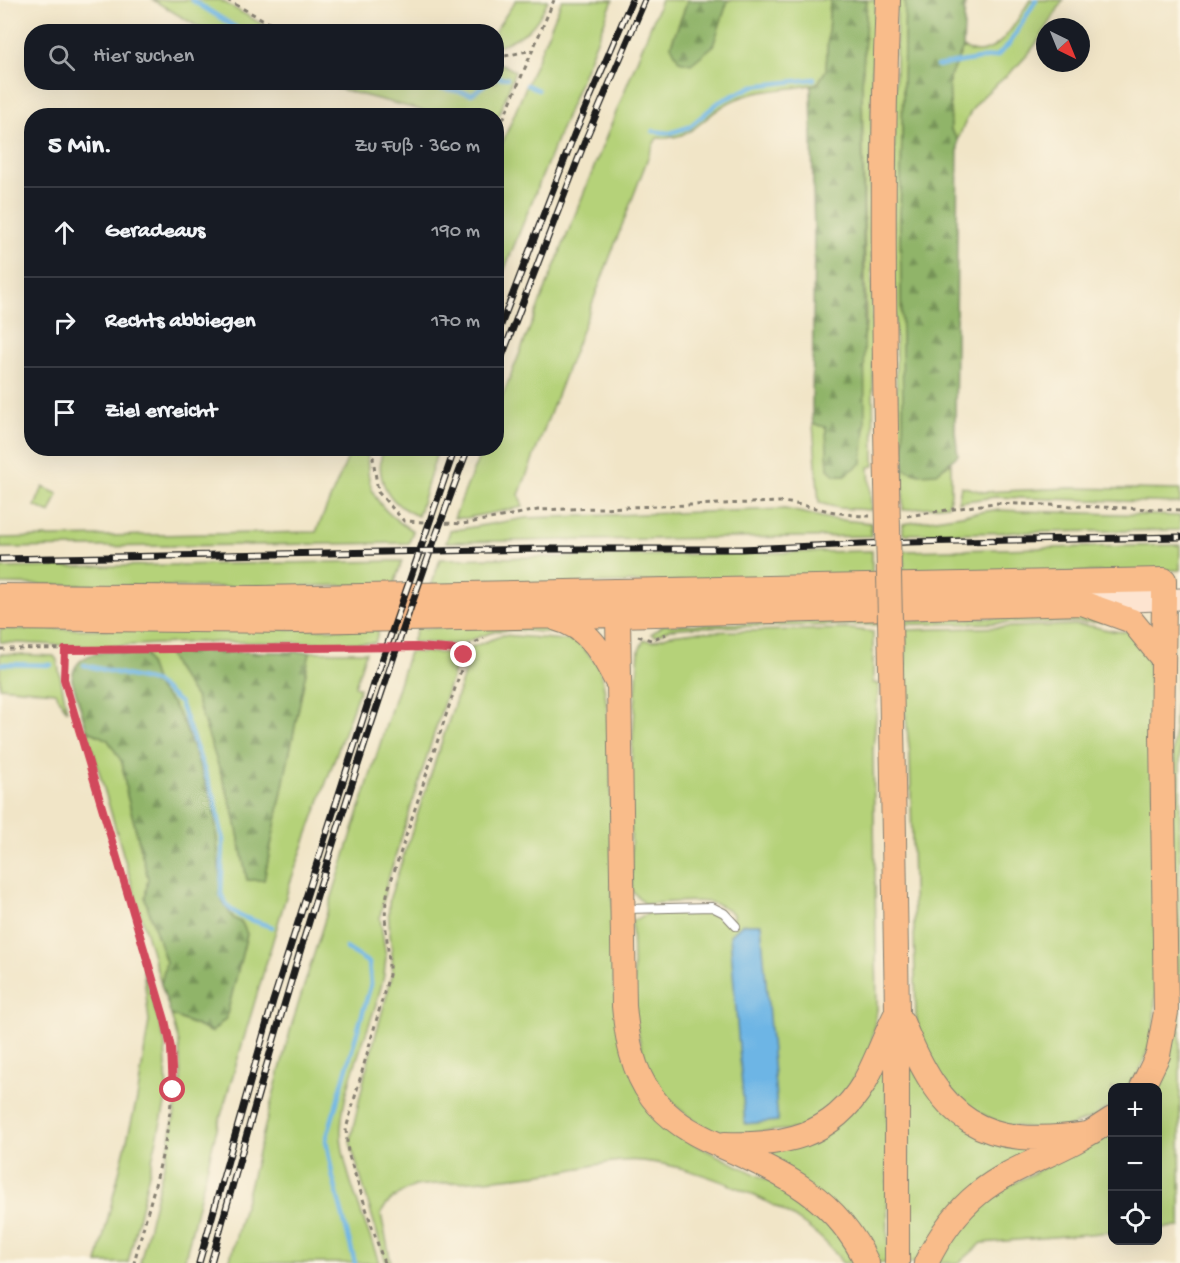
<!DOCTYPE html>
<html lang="de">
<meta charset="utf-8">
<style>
:root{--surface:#171b24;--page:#20242c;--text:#f1f3f6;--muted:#9ea1a6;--line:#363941}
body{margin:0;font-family:"Gochi Hand",sans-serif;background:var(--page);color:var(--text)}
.controls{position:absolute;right:18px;bottom:18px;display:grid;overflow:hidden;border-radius:12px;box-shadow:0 6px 24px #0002}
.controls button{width:54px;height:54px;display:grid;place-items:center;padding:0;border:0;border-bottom:2px solid var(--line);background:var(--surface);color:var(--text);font:30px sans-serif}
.compass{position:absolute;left:1036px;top:18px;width:54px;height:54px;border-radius:50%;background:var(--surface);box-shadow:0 6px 24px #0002;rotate:137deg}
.stop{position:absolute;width:18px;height:18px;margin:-14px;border:4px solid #d1495b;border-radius:50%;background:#fff}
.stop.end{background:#d1495b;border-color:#fff;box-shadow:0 2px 6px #0008}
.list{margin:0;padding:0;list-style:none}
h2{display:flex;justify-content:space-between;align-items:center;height:78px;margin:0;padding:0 24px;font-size:26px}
h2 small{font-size:20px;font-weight:400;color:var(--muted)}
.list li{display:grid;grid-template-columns:39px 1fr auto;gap:18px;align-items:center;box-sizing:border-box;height:90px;padding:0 24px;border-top:2px solid var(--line)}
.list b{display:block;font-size:22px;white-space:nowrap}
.list em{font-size:20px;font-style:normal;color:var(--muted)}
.icon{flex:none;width:33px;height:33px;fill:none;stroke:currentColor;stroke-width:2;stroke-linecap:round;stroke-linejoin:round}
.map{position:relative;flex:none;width:1180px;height:1263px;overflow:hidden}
.search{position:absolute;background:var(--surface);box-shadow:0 6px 24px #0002;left:24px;top:24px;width:480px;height:66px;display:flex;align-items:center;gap:15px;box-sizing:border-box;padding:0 21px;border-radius:24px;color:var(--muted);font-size:22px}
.panel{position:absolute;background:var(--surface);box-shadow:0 6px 24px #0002;left:24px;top:108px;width:480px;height:348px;border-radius:24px}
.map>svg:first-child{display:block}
</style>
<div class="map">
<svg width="1180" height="1263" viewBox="0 0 1180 1263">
<defs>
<pattern id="forest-firs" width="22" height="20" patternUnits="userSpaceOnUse" patternTransform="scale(1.5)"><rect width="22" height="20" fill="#90b469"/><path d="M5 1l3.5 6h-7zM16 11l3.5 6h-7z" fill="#759256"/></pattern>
</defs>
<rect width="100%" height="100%" fill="#fcf5e5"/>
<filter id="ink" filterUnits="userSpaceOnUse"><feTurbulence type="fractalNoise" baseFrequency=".0167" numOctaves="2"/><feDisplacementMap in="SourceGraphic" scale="12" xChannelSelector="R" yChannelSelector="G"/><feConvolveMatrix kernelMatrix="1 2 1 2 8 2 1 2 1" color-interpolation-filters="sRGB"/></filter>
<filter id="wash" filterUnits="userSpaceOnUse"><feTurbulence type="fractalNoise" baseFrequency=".008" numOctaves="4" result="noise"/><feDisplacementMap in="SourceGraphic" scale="24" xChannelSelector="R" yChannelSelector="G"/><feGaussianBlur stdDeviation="1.35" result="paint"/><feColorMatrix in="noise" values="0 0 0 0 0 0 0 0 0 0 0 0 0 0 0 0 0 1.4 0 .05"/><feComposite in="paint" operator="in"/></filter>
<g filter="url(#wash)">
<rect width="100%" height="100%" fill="#f1e5c7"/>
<path fill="#b5d279" stroke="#68774a" stroke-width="1.5" d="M153 0H220L274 31H205Z
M516 0H548C534 31 526 34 497 47L495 31Z
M562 0H613L497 288V156Z
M661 0H688L671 45 721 21 728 0H830L826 70 818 83C786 92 752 87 723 106 696 123 693 139 657 138L652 147 519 495 523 507 466 518H454L482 449 496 448 497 410Z
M867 0H876L872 69 871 200 874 466 869 467 871 510 839 508 819 503 813 424 826 427 828 469 835 475H845L866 324 862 85Z
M897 0H905L900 222 904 452 898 453 893 225Z
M1030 0H1063C1050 23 1037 46 1018 65 988 95 974 94 958 140L951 130 949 78 963 48C996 65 1015 23 1030 0Z
M502 64 515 71 497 121 496 116 440 115 316 83 496 82 497 65Z
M352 448 368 449C364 490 378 510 413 531L409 543 0 548V538L316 532Z
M383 449H438L418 516C389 505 374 479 383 449Z
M951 463V494L948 505 903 510V469C927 470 926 481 951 463Z
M961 486 983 492 1069 488 1180 490V503L995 497 958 502Z
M43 487 58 494 50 513 35 506Z
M785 509 831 519 871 523V536L446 542 450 531 526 518Z
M994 510 1180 516V530L903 534V524Z
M1180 545V570L904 577V551Z
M872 551V577L431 587 440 559Z
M402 561 394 585 200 587 0 584V568Z
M1093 616 1103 622 696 627 671 629 655 636 651 634 664 625Z
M544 625 566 634 517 630 496 631 460 644 412 642 417 628Z
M1082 625C1099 626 1113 634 1129 631L1148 658 1152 702 1157 973 1153 1036 1139 1072 1129 1087 1112 1088V1105L1094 1117 1057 1131 989 1123 947 1093 920 1037 916 1016 910 755 902 683 905 682 906 630Z
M0 629H379L375 643 197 642 96 647 0 642Z
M850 629 873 632V683L879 684 873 750 877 1009 871 1047 844 1098 800 1129 725 1134 709 1129 693 1120 667 1099 646 1064 635 1023 632 921 649 913 710 910 725 922 733 920V914C714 894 671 903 645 904L632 891 630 780 639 650 644 640 653 641 670 635 695 632Z
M503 635 576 641 600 666 606 699 610 741 614 989 677 1136 813 1202 859 1263H842C813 1212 699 1166 643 1161 615 1158 583 1169 556 1172 509 1179 462 1181 415 1186 401 1193 387 1199 381 1214L391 1263H386L350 1142 366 1070 392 976C395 950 385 924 390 897L469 660 467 649Z
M1180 651V1227L1158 1228 1156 1088 1166 1064 1173 749Z
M145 652H168L175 668 196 698 234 813 247 880H264L310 652H366L355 686 360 688 290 883 214 1139 184 1263H140L169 1144 181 1080 179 1043 171 1015 211 1032 226 1018 247 934 242 923 233 918 222 901 214 807 184 724 172 703 158 689Z
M409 652 445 653 456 662 455 667 387 883 380 917 386 957 384 975C374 1023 342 1083 341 1130 340 1166 368 1227 379 1263H229L292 1024Z
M0 654 54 656 57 660 67 711 55 692 0 687Z
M87 730 108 740 122 762 127 795 148 878 145 899 166 962 161 984Z
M143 969 165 1043 167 1096 128 1263H97L137 1099 149 1021Z
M886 1044 888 1263H876L755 1152 815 1138Z
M908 1047 924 1086 1045 1145 917 1263H908Z
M1112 1133V1232L982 1243 959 1263H932L979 1201Z"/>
<path fill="url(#forest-firs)" stroke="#566842" stroke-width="1.5" d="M688 0H728L713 46 691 64 679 61 671 45Z
M830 0H867L862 85 865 429 862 463 845 475H835L828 469 826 427 813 424 812 414 814 236 811 85 818 83 826 70Z
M905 0H965L963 48 949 78 951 130 958 140 955 432 958 455 937 473 919 474 904 469 900 222Z
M145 652 158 689 172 703 184 724 214 807 222 901 233 918 242 923 247 934 226 1018 212 1032 171 1015 161 984 166 962 145 899 148 878 127 795 122 762 108 740 87 730 72 680C74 644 120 652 145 652Z
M168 652H310L264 880H247L234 813 196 698 175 668Z"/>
<path fill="#6db5e5" stroke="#446880" stroke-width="1.5" d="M742 924H761L778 1121 745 1124 730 935Z"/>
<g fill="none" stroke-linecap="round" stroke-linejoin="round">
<path stroke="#6db5e5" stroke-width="4.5" d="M192 0 243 32
M937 66 997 56 1010 43 1036 0
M496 77 507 78
M409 82 472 94 488 82
M527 85 538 90
M653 131 670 133 689 127 719 102 753 86 814 79
M0 664 51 665
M84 665 155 682 180 703 215 800 223 841 221 894 229 908 240 916 272 927
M346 948 369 963 371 984 326 1140 333 1178 355 1263"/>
</g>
</g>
<g filter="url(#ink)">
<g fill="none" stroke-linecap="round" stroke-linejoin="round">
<g stroke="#868072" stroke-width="10">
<path id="service" d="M627 909 712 907 724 913 736 926"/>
</g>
<g stroke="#868072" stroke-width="23">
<path id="secondary" d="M1085 603 1180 599"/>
</g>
<g stroke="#868072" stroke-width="26">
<path id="primary" d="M1163 659 1132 621 1082 603 618 615 617 591 1164 580V600"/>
</g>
<g stroke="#868072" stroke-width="26">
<path id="trunk" d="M887 483C884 322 881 161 888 0
M0 596 259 598 617 591
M0 618 295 621 618 615 624 1006C627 1038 632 1070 652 1097 669 1120 692 1133 717 1144 781 1173 836 1196 867 1263
M557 619C588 627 602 653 616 680
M891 666 897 1011V1263
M902 1022C943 1122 979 1149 1088 1134
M1142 1088 1158 1055 1166 1012 1162 736 1164 600
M725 1144C783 1146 832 1137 864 1083 876 1062 884 1038 895 1016
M926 1263C975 1163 1033 1174 1112 1119"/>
</g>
<path stroke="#868072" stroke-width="3" stroke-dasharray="4.5 4.5" stroke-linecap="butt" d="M227 0 286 32
M496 58 532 50
M496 136 554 0
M377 448 373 458 378 492 404 521 463 524 538 510 781 502C811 505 840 516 870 516
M907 516 994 503 1180 510
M638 636 651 640 666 634
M0 649 325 647 461 650 484 638
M65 650 64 679 171 1048C179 1120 151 1194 134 1263
M384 1263 348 1153 346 1129 389 975C390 945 381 920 388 890L464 661 461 650"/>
<use href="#service" stroke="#fff" stroke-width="8"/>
<use href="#secondary" stroke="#fde4d0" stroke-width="21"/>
<use href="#primary" stroke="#f9bc8a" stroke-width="24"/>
<use href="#trunk" stroke="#f9bc8a" stroke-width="24"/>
<g stroke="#1c1c1c" stroke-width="7">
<path id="rail" d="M496 338 574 135 632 0
M496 372 587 136 645 0
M0 559 540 549H741L908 542 1180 537
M199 1263 273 1001 374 684 455 448
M211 1263C286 989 368 715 468 448"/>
</g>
<use href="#rail" stroke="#fcf5e5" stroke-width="4.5" stroke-dasharray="14" stroke-linecap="butt"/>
<g stroke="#868072" stroke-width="26" stroke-linecap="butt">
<path id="trunk-bridge" d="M887 483 891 666"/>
</g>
<use href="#trunk-bridge" stroke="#f9bc8a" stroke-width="24"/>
</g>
</g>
<g fill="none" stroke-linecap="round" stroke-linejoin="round" filter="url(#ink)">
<path stroke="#d1495b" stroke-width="8" d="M173 1090 171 1048 165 1020 64 679 65 650 417 647 460 650 464 655"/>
</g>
</svg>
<div class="controls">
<button>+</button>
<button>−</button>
<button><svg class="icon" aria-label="locate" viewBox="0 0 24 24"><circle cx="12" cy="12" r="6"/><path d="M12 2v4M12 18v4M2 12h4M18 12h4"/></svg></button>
</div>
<svg class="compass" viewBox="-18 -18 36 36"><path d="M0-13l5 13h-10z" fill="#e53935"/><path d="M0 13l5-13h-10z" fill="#9ea1a6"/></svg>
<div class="stop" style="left:173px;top:1090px"></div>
<div class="stop end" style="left:464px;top:655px"></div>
<div class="search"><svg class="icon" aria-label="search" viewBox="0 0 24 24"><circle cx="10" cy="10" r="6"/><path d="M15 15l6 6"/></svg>Hier suchen</div>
<section class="panel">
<h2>5 Min.<small>Zu Fuß · 360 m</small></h2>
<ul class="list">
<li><svg class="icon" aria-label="ahead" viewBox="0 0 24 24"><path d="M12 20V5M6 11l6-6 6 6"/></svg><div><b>Geradeaus</b></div><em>190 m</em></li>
<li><svg class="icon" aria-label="right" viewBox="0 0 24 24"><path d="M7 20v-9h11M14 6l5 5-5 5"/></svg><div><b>Rechts abbiegen</b></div><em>170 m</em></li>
<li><svg class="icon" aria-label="arrive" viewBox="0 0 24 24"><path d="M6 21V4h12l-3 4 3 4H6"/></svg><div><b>Ziel erreicht</b></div></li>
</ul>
</section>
</div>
